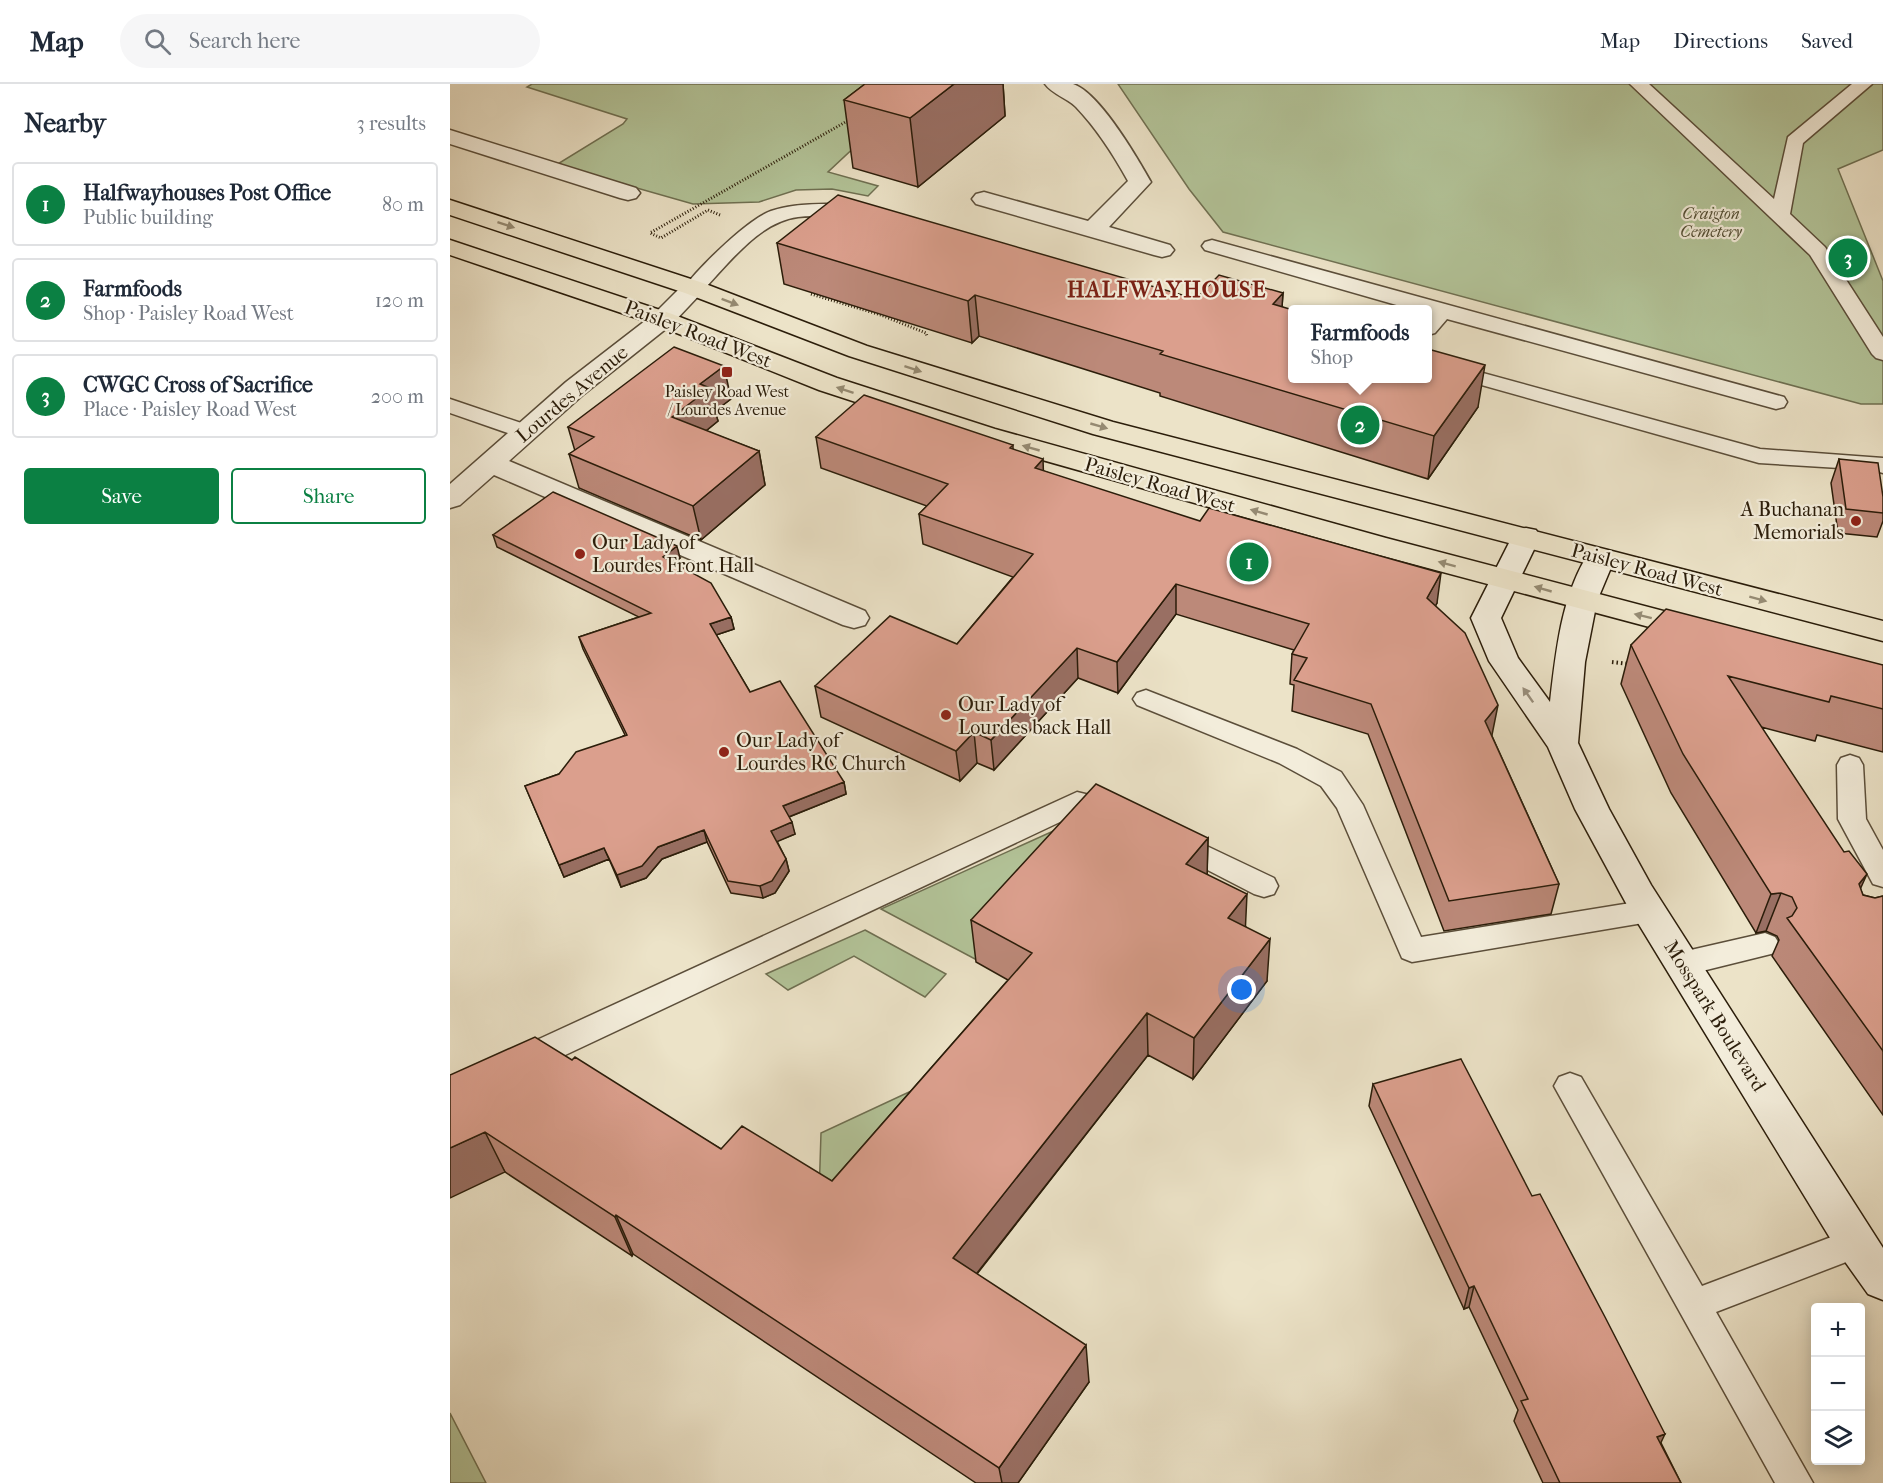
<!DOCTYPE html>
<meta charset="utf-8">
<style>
:root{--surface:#fff;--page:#f6f6f7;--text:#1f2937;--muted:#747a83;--line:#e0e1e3;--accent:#0b8043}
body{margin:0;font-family:"IM FELL French Canon",serif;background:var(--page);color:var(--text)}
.controls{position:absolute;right:18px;bottom:18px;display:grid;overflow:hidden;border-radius:6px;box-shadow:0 3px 15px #0003}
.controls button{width:54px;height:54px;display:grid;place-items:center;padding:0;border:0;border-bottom:2px solid var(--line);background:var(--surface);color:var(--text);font:30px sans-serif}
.you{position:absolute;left:792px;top:906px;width:21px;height:21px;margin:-15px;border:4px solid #fff;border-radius:50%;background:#1a73e8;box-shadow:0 0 0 9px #1a73e833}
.badge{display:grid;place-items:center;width:39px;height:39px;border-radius:50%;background:var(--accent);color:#fff;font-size:20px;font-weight:700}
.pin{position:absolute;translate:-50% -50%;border:3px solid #fff;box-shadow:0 2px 6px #0006}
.popup{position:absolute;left:838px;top:221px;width:144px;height:78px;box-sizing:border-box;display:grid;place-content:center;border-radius:6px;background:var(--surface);filter:drop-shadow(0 2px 4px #0005);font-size:20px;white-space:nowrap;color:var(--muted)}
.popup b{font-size:22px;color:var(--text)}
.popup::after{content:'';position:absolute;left:50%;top:100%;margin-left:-12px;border:12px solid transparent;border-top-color:var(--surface)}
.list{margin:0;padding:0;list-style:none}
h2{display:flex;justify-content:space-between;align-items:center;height:78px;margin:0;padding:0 24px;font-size:26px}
h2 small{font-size:20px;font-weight:400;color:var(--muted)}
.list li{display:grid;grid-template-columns:39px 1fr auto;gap:18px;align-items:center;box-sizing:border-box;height:84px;margin:0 12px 12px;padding:0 12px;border:2px solid var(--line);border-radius:6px}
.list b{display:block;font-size:22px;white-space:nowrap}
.list p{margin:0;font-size:20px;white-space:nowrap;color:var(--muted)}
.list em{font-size:20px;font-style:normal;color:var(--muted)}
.actions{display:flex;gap:12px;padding:18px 24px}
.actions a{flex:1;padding:14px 0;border:2px solid var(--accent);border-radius:6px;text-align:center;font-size:21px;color:var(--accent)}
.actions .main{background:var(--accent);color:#fff}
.icon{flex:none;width:33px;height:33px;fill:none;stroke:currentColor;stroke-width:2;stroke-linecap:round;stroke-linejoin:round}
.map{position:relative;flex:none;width:1433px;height:1399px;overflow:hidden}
header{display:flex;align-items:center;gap:36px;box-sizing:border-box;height:84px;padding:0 30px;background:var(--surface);border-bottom:2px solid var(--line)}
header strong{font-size:28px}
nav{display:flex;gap:33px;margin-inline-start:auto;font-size:21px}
.search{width:420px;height:54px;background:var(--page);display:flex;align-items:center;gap:15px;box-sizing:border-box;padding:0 21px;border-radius:33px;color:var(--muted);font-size:22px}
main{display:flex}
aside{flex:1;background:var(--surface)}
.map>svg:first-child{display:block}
</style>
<header>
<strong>Map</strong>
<div class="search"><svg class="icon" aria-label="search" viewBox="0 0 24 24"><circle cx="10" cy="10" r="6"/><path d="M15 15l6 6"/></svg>Search here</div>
<nav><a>Map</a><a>Directions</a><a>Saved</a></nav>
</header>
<main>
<aside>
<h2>Nearby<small>3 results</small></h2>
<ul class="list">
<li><span class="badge">1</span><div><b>Halfwayhouses Post Office</b><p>Public building</p></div><em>80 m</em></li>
<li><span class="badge">2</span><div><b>Farmfoods</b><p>Shop · Paisley Road West</p></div><em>120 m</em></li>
<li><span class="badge">3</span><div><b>CWGC Cross of Sacrifice</b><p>Place · Paisley Road West</p></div><em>200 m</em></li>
</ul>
<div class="actions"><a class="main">Save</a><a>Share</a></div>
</aside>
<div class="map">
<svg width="1433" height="1399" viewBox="0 0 1433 1399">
<rect width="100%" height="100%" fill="#ece3c8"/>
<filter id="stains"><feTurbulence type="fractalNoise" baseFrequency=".00333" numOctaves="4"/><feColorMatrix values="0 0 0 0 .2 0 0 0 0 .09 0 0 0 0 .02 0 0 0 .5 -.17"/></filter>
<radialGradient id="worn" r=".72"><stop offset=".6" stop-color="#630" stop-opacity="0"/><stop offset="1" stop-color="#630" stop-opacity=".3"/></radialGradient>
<path fill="#b3c499" stroke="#6f7052" stroke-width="1.5" d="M82 0H439L458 13 378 88 428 102 418 112 382 105 346 106 309 118 243 120 106 81 173 40 177 35 77 3Z
M668 0H1433V66L1388 85 1433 197V320H1411L773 148 739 105Z
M621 739 638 740 525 875 431 825Z
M415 846 496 890 475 913 404 872 338 906 316 890Z
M487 995 369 1112 371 1049Z
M0 1329 36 1399H0Z"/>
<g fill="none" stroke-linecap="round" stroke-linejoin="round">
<g stroke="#5b4e3a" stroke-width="3">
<path id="lane" d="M1180 0H1199L1324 115 1338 53 1402 0H1422L1353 59 1340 130 1375 163 1433 253V276L1426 274 1422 270 1360 171Z
M376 120 413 123 416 127 413 131C393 136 369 130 348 133 308 138 278 181 251 208H237L234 204C248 184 298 135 321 127 338 121 358 120 376 120Z
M762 156 1334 313 1337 318 1334 323 1326 325 997 235 985 249 978 251V226H964L755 166 752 162 755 158Z
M978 274 1310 365 1433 374V389L1422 386 1309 379 978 286Z
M0 315 83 343 86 348 83 353 75 355 0 329Z
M696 606 847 665 891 688 913 721 971 853 1199 816 1209 819 1213 827 1209 835 1199 838 962 878 952 874 887 724 871 702 829 679 687 621 683 615 687 609Z
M1400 671 1409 674 1413 681 1416 735 1433 766V803L1423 800 1388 735 1387 681 1391 674Z
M627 708 673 719 677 726 673 733 663 736 629 729 111 973 0 1020V993L89 955Z
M725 747 824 794 828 802 824 810 814 813 804 810 715 764 711 757 715 750Z
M1315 849 1325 853 1330 861 1325 869 1232 892 1222 888 1217 880 1222 872 1232 868Z
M1120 989 1131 993 1252 1202 1405 1144 1417 1148 1422 1159 1417 1170 1266 1228 1363 1399H1325L1109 1011 1104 1002 1109 993Z"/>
</g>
<g stroke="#5b4e3a" stroke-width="3">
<path id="street" d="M595 0C604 0 616 0 623 0 649 8 688 75 701 98L659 143 720 161 724 166 720 171 712 173 704 171 526 120 522 115 526 110 534 108 638 137 678 97C663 70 647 45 626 23 617 14 602 10 595 0Z
M0 46 186 104 190 109 186 114 178 116 170 114 0 60Z
M244 197 253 199 256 204 222 240 134 310 59 377 415 527 419 534 415 541 404 544 393 541 44 391 10 421 0 424V400L116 298 204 230 235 199Z"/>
</g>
<g stroke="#2b1d0a" stroke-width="3">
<path id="secondary" d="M1076 444 1086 446 1090 453 1051 534 1068 574 1100 618C1106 568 1111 511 1140 467L1150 465 1160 467 1165 474 1147 517 1135 578 1128 659 1159 725 1201 801 1433 1164V1216L1418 1210 1391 1172 1177 821 1125 725 1098 663 1039 577 1021 534 1062 453 1066 446Z"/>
</g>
<g stroke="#2b1d0a" stroke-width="3">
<path id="primary" d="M0 116 253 199 417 262 663 338 1433 537V557L643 350 399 272 235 209 0 131Z
M0 156 222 230 387 294 545 345 936 454 1259 539 1263 546 1259 553 1248 556 918 468 525 357 369 306 204 240 0 171Z"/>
</g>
<path stroke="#2b1d0a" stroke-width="3" stroke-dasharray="1 2" stroke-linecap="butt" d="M270 131 258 126 211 154 200 149 399 36
M361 210 431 231 476 249 477 252"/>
<path stroke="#2b1d0a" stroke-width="4" stroke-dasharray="1.5 3" stroke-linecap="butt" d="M1162 578 1179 580"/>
<use href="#lane" fill="#f3eddb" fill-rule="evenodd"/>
<use href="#street" fill="#f3eddb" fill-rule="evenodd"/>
<use href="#secondary" fill="#f3eddb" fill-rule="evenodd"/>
<use href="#primary" fill="#ece3c8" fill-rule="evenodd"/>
</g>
<path fill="#bc8979" stroke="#2b1d0a" stroke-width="1.5" d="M415 0H553L555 32 468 103 403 84 394 16Z
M327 159 746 215 833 209 832 223 1028 323 978 395 710 312V309L529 252 522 259 334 200Z
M281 315 265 327 268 337 256 347 309 367 315 401 251 456 129 404 119 370 125 367 118 343Z
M366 353 563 361V365L593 387 987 519 985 522 1042 652 1109 800 1101 830 994 847 918 650 842 627 844 601 840 600 842 570 844 566 726 530 668 609 628 594 544 686 527 679 510 697 371 633 365 602 507 560 563 493 473 460 469 430 477 422 371 384Z
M1389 375 1433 413V437L1427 453 1388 449 1381 399Z
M43 451 230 474 224 479 281 533 284 545 266 551 300 608 394 698 396 710 339 733 345 750 327 757 336 775 339 787 325 809 313 814 281 809 257 758 212 775 196 794 171 803 159 775 114 793 75 702 109 690 175 651 133 565 129 553 189 533 47 463Z
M1181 561 1433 581V668L1367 651 1365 657 1311 643 1410 804 1413 811 1425 814 1433 812V1031L1322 872 1329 856 1327 852 1316 847 1306 849 1221 709 1171 600Z
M758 754 757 790 796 843 817 897 743 995 698 971 527 1190 639 1298 568 1399H526L183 1170 182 1172 55 1088 0 991 122 976 271 1065 382 1097 558 896 526 878 521 836Z
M923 1000 1211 1359 1231 1399H1093L1064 1337 1068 1326 1019 1223 1014 1225 919 1022Z"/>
<path fill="#996f63" stroke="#2b1d0a" stroke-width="1.5" d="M504 0H553L555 32 468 103 460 34Z
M833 209 830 251 823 220Z
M525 211 529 252 522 259 518 217Z
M1035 281 1028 323 978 395 984 352Z
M274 282 281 315 265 327 268 337 231 367 222 333 250 300Z
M309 367 315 401 251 456 243 422Z
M593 375 594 405 585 384Z
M227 462 230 474 216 486 213 473Z
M991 489 987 519 973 545 977 514Z
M726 500V530L668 609 667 578Z
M281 533 284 545 263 552 260 540Z
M627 564 628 594 544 686 541 656Z
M1048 621 1042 651 1030 668 1035 637Z
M524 648 527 679 510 697 506 667Z
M394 698 396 710 336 734 333 722Z
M342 738 345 750 324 759 321 747Z
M254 746 257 758 212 775 196 794 171 803 167 791 208 763Z
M758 754 757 796 736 780Z
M154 764 159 775 114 793 109 781Z
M336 775 339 787 325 809 313 814 310 802Z
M1417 790 1400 828 1409 800Z
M1331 809 1316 847 1306 849 1321 810Z
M797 810 795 852 778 834Z
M820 855 817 897 743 995 744 954Z
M697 929 698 971 509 1212 503 1174Z
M35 1048 55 1088 0 1114V1064Z
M166 1131 183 1170 182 1172 165 1133Z
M1024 1202 1019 1223 1014 1225 1019 1204Z
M636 1261 639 1298 568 1399H552L549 1384Z
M1215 1350 1206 1369 1207 1353Z"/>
<path fill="#db9f8d" stroke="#2b1d0a" stroke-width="1.5" d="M415 0H504L460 34 394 16Z
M388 111 746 215 769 191 833 209 823 220 843 226V294H978V265L1035 281 984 352 710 270 713 267 525 211 518 217 327 159Z
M224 263 274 282 250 300 260 304 222 333 309 367 243 422 119 370 144 353 118 343Z
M414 311 563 361 560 364 593 375 585 384 750 437 759 424 991 489 977 514 1015 549 1048 621 1035 637 1109 800 999 817 921 620 844 596 857 574 842 570 859 540 726 500 667 578 627 564 541 656 524 648 506 667 365 602 440 532 507 560 583 470 469 430 498 400 366 353Z
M1389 375 1428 379 1433 413V429L1396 425Z
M103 408 227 462 213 473 261 499 281 533 260 540 300 608 330 597 394 698 333 722 342 738 321 747 336 775 322 797 310 802 278 797 254 746 208 763 192 782 167 791 154 764 109 781 75 702 109 690 126 668 177 651 129 553 201 529 43 451Z
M1216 525 1433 581V625L1381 612 1379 618 1278 592 1394 768 1399 767 1417 790 1409 800 1413 811 1425 814 1433 812V967L1337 834 1342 832 1347 824 1342 813 1331 809 1321 810 1233 670 1181 561Z
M646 700 758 754 736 780 797 810 778 834 820 855 744 954 697 929 503 1174 636 1261 549 1384 166 1131 165 1133 35 1048 0 1064V991L85 953 122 976 125 973 271 1065 292 1042 382 1097 582 869 521 836Z
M1011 975 1082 1112 1090 1110 1155 1233 1215 1350 1207 1353 1231 1399H1110L1071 1317 1078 1315 1024 1202 1019 1204 923 1000Z"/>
<defs><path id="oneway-solid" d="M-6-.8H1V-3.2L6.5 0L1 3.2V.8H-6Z" transform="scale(1.5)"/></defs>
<g fill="#958a72">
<use href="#oneway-solid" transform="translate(56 141) rotate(18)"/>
<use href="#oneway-solid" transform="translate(280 218) rotate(21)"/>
<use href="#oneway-solid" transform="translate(463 285) rotate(18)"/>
<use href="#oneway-solid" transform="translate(395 306) rotate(-162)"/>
<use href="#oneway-solid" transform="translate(649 342) rotate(16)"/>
<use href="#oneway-solid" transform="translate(581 364) rotate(-164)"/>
<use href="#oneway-solid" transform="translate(809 428) rotate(-164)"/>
<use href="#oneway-solid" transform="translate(997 480) rotate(-165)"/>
<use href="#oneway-solid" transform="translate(1093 505) rotate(-164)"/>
<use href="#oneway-solid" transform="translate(1308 515) rotate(15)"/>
<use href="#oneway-solid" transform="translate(1193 532) rotate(-166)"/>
</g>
<use fill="#998f7d" href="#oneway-solid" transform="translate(1078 611) rotate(-125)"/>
<g fill="#8f2418" stroke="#f3eddb" stroke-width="2">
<rect x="271" y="282" width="12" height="12" rx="3"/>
<circle cx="1406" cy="437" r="6"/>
<circle cx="130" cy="470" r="6"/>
<circle cx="496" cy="631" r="6"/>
<circle cx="274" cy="668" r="6"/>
</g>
<g text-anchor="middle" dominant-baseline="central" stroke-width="4.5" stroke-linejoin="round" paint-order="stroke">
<g font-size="16" font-style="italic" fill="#544f35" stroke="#f3eddb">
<text x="1261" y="129">Craigton<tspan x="1261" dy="18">Cemetery</tspan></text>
</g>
<g font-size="16" fill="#2b1d0a" stroke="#f3eddb">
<text x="277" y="307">Paisley Road West<tspan x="277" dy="18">/ Lourdes Avenue</tspan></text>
</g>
<g font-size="20" fill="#2b1d0a" stroke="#f3eddb">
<text transform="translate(248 250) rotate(21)">Paisley Road West</text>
<text transform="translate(122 310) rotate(-40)">Lourdes Avenue</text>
<text transform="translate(710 401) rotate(16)">Paisley Road West</text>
<text transform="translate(1197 486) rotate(15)">Paisley Road West</text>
<text transform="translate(1265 932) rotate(58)">Mosspark Boulevard</text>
</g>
<g font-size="20" fill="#2b1d0a" stroke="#f3eddb" text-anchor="start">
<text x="1394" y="425" text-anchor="end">A Buchanan<tspan x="1394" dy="23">Memorials</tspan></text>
<text x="142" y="458">Our Lady of<tspan x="142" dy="23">Lourdes Front Hall</tspan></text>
<text x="508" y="620">Our Lady of<tspan x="508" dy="23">Lourdes back Hall</tspan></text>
<text x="286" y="656">Our Lady of<tspan x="286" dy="23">Lourdes RC Church</tspan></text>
</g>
<g font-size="22" font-weight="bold" letter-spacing="1.5" fill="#7a1f14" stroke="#f3eddb">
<text x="717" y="206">HALFWAYHOUSE</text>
</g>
</g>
<rect width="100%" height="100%" filter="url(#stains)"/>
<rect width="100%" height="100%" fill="url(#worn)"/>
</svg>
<div class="controls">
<button>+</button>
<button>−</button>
<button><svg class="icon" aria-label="layers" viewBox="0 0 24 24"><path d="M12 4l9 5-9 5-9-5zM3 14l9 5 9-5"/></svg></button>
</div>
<div class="you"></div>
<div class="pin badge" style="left:799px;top:478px">1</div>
<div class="pin badge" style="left:910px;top:341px">2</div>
<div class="popup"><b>Farmfoods</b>Shop</div>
<div class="pin badge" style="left:1398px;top:174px">3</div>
</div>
</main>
